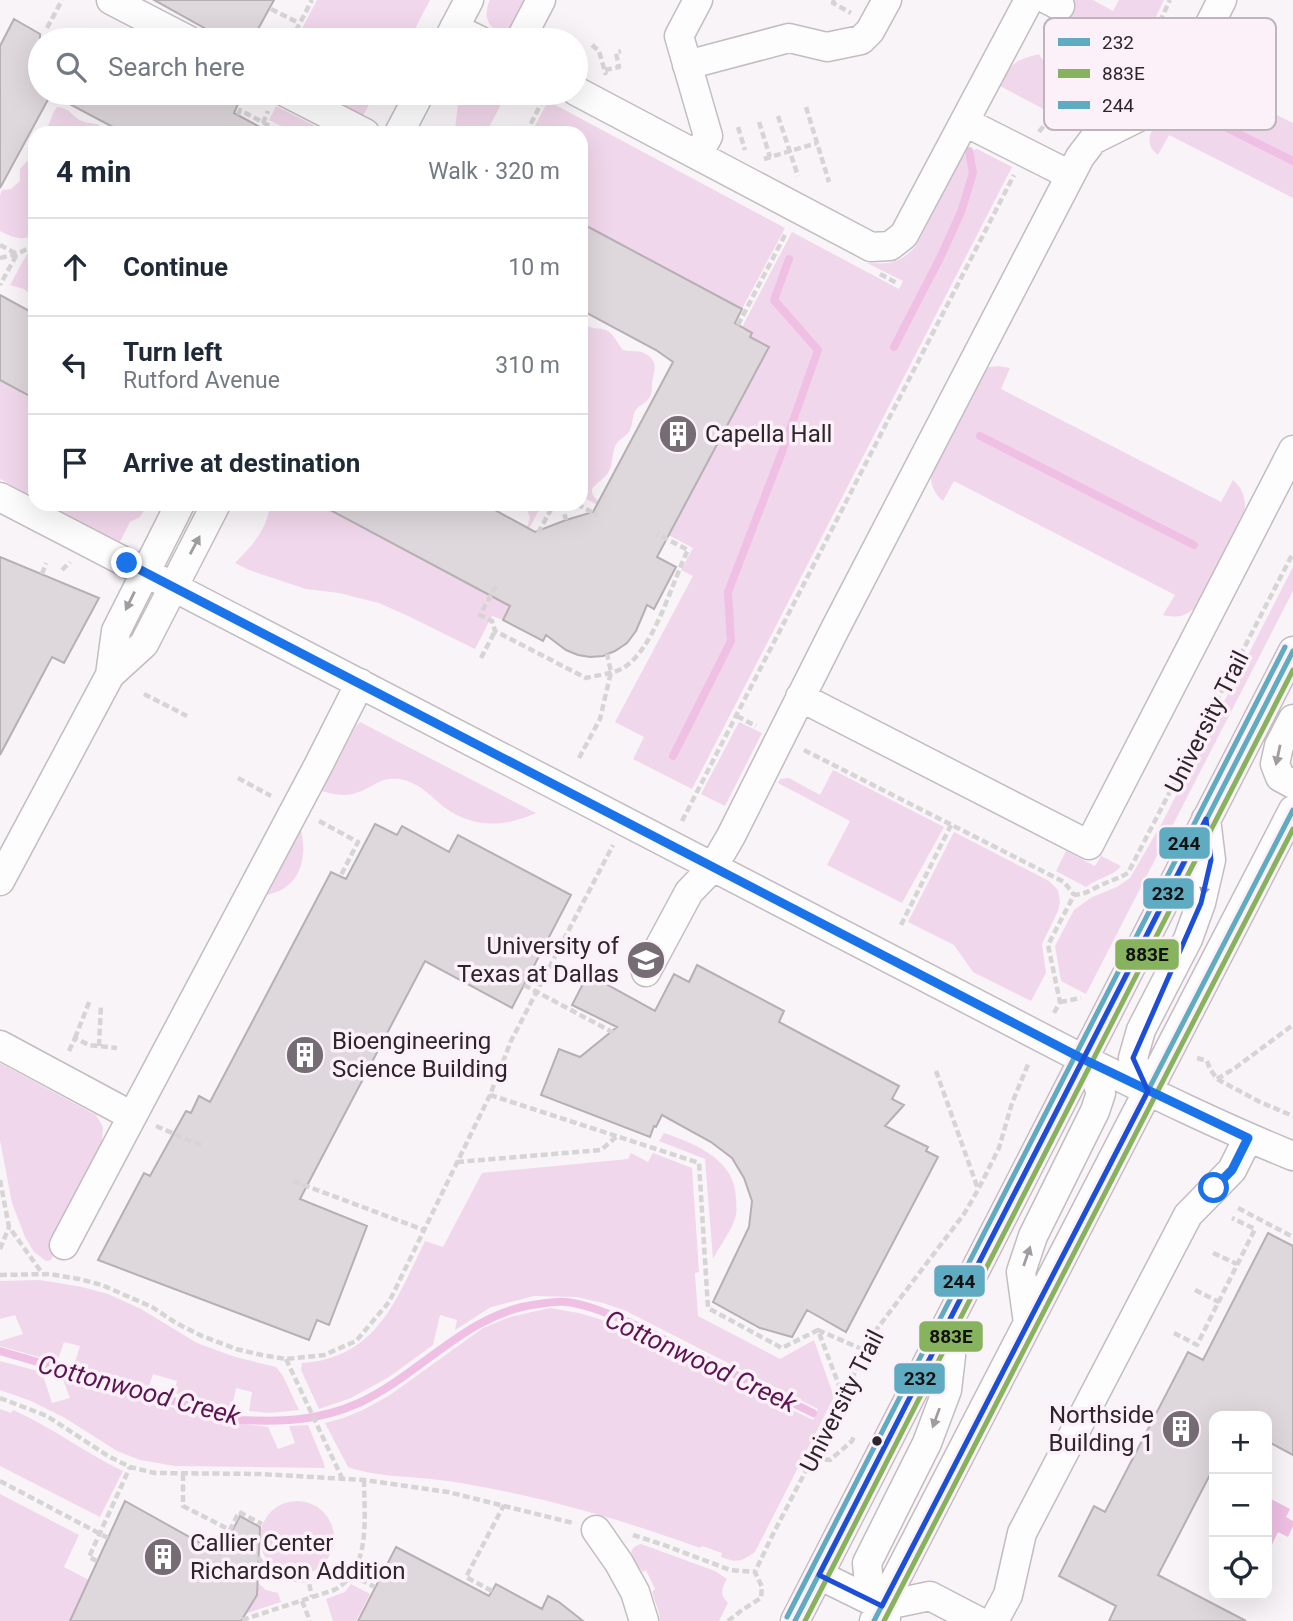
<!DOCTYPE html>
<meta charset="utf-8">
<style>
:root{--surface:#fff;--page:#f2f2f3;--text:#1f2937;--muted:#747a83;--line:#e0e1e3}
body{margin:0;font-family:Roboto,sans-serif;background:var(--page);color:var(--text)}
.controls{position:absolute;right:21px;bottom:21px;display:grid;overflow:hidden;border-radius:14px;box-shadow:0 7px 28px #0002}
.controls button{width:63px;height:63px;display:grid;place-items:center;padding:0;border:0;border-bottom:2px solid var(--line);background:var(--surface);color:var(--text);font:35px sans-serif}
.stop{position:absolute;width:21px;height:21px;margin:-16px;border:5px solid #1a73e8;border-radius:50%;background:#fff}
.stop.end{background:#1a73e8;border-color:#fff;box-shadow:0 2px 7px #0008}
.list{margin:0;padding:0;list-style:none}
h2{display:flex;justify-content:space-between;align-items:center;height:91px;margin:0;padding:0 28px;font-size:30px}
h2 small{font-size:23px;font-weight:400;color:var(--muted)}
.list li{display:grid;grid-template-columns:46px 1fr auto;gap:21px;align-items:center;box-sizing:border-box;height:98px;padding:0 28px;border-top:2px solid var(--line)}
.list b{display:block;font-size:26px;white-space:nowrap}
.list p{margin:0;font-size:23px;white-space:nowrap;color:var(--muted)}
.list em{font-size:23px;font-style:normal;color:var(--muted)}
.icon{flex:none;width:38px;height:38px;fill:none;stroke:currentColor;stroke-width:2;stroke-linecap:round;stroke-linejoin:round}
.map{position:relative;flex:none;width:1293px;height:1621px;overflow:hidden}
.search{position:absolute;background:var(--surface);box-shadow:0 7px 28px #0002;left:28px;top:28px;width:560px;height:77px;display:flex;align-items:center;gap:18px;box-sizing:border-box;padding:0 24px;border-radius:38px;color:var(--muted);font-size:26px}
.panel{position:absolute;background:var(--surface);box-shadow:0 7px 28px #0002;left:28px;top:126px;width:560px;height:385px;border-radius:21px}
.map>svg:first-child{display:block}
</style>
<div class="map">
<svg width="1293" height="1621" viewBox="0 0 1293 1621">
<rect width="100%" height="100%" fill="#f9f4f8"/>
<path fill="#f1d7eb" d="M317 0H430L409 40H296Z
M490 0H524L507 32C488 32 482 16 490 0Z
M1072 0H1093L1113 11 1119 0H1164C1154 20 1145 46 1128 62 1116 74 1099 78 1085 85 1071 92 1060 101 1049 112L1000 86C1013 62 1011 62 1039 54 1050 76 1076 61 1094 55L1084 21 1058 29 1055 20 1046 22 1051 12 1062 18Z
M1217 61 1222 62 1213 83 1293 123V198L1169 135 1158 155C1152 150 1148 145 1150 136 1152 125 1165 120 1173 112 1182 104 1191 93 1198 82 1202 75 1205 68 1210 62Z
M320 93H375L363 116Z
M464 93H507L486 133H453L455 129 458 104Z
M548 101 785 228 742 309 581 223V133H531Z
M276 106 329 133H294L269 120Z
M57 107C71 108 71 116 82 121 95 126 95 119 107 133H43C51 126 50 115 57 107Z
M35 144V234C22 242 12 237 0 231V195L2 190 11 189 20 181V169L30 158Z
M977 149 1012 167 692 789 633 759 644 737 615 722 693 576 681 570 693 548 659 530 752 333 742 327 792 232 899 289 903 281 867 263C891 264 899 264 916 246L962 157 969 151Z
M35 250V298L24 289 10 285 27 254Z
M581 320C595 334 596 325 608 331 614 335 618 344 623 350 629 352 638 350 644 353 662 363 652 372 652 386 651 392 653 390 650 396 647 403 639 405 635 411 632 417 633 425 629 432 626 436 621 438 617 443 611 451 614 464 608 473 597 487 581 487 602 504L601 507 581 496Z
M999 366 1010 368 1001 389 1221 502 1233 480C1243 489 1245 496 1245 509L1195 608C1184 617 1177 618 1163 615L1175 595 954 481 943 501C933 493 931 484 930 471L979 375 989 367Z
M0 381 35 401V498L0 479Z
M47 504H148L140 517 130 522 120 542Z
M270 504H319L477 588 515 596 503 620 492 616 475 649 406 615 379 603 339 593 306 589 249 570 235 563C252 546 268 528 270 504Z
M500 504H542L529 529 527 527 530 518 527 510C517 505 511 511 500 504Z
M1293 567V591L1086 994 1061 981 1055 946 1074 910 1092 897 1117 887 1130 878 1163 821Z
M360 722 536 813C505 827 473 829 444 807 429 795 419 782 399 779 381 777 374 786 359 792 347 797 334 795 322 791L356 726Z
M739 722 762 733 725 806 701 794Z
M833 770 944 827 902 903 827 865 850 821 778 783 780 779 789 778 820 795Z
M301 830C306 851 304 876 283 889 278 892 272 893 267 895Z
M954 832 1049 881 1058 890 1060 902 1058 911 1042 944 1046 973 1031 1001 973 972 954 945 908 922Z
M1066 851 1095 866 1101 856 1121 866C1112 877 1097 878 1086 887L1056 871Z
M0 1063 96 1115 103 1127 102 1141 51 1239 59 1244 51 1260 46 1261 34 1252 25 1237 12 1203 0 1140Z
M664 1133C695 1144 735 1159 736 1198 736 1204 737 1210 736 1215 732 1231 720 1245 713 1259L705 1159 659 1141Z
M631 1153 648 1162 653 1153 692 1168 699 1272 695 1273 698 1316 780 1359 814 1340 834 1397 755 1552C741 1562 737 1563 721 1557L722 1553 702 1546 700 1548C621 1519 532 1494 448 1481 415 1476 380 1478 348 1467L325 1423 343 1418 363 1410 390 1395 483 1328 510 1317 550 1308 579 1313 616 1324 813 1420 818 1409 626 1311 603 1303 576 1297 534 1296 491 1307 455 1330 457 1320 440 1315 433 1345 389 1377 351 1398 319 1409 301 1370 302 1363C377 1358 396 1300 425 1241L443 1247 482 1173 628 1159Z
M40 1280 82 1287 108 1294 141 1309 197 1343 235 1357 276 1367 283 1376 299 1410 269 1413 249 1411 252 1392 236 1388 232 1408 174 1393 177 1381 153 1374 149 1386 74 1365 80 1346 64 1342 57 1362 0 1346V1341L23 1334 15 1315 0 1319V1281Z
M0 1361 42 1372 52 1403 70 1398 62 1377 221 1421 268 1427 278 1449 295 1443 289 1426 308 1425 323 1461 325 1468 175 1466 140 1460 117 1451 65 1418 31 1401 0 1390Z
M0 1409 11 1413 13 1410C52 1427 85 1453 123 1471L100 1517 0 1466Z
M0 1494 79 1535 64 1567 89 1580 70 1621H0Z
M260 1538a37 37 0 1 1 74 0a37 37 0 1 1-74 0Z
M641 1544 715 1571 727 1579C721 1588 720 1595 728 1603L719 1621H660L659 1613 652 1592 655 1589 646 1570 643 1572C635 1562 622 1550 641 1544Z
M248 1574 266 1590 278 1593 281 1602 223 1621Z
M351 1584 370 1594 356 1621H333L326 1599 345 1592Z"/>
<path fill="#efc0e4" d="M1267 1497 1290 1509 1286 1517 1293 1521V1526L1288 1537 1278 1532 1267 1555Z"/>
<g fill="none" stroke-linecap="round" stroke-linejoin="round">
<path stroke="#efc0e4" stroke-width="8" d="M1207 118 1293 161
M894 347 941 256 961 212 973 173 969 151
M980 436 1194 545
M673 756 731 641 728 592 782 452 818 350 774 300 789 259
M0 1351 239 1420C283 1422 318 1421 359 1403 422 1374 467 1312 539 1304 547 1303 557 1301 566 1302 587 1304 611 1315 631 1323L813 1413"/>
</g>
<path fill="#ded7dc" stroke="#b6afb4" stroke-width="2" d="M154 0H274L252 40H226Z
M14 19 40 34V93H214L238 104 234 113 271 133H124L51 94 0 188V46Z
M581 223 742 309 735 323 752 333 750 337 769 347 657 557 676 567 654 609 647 605 636 631 627 643 615 651 603 656 590 657 578 655 566 650 546 635 543 641 503 620 510 606 319 504H484L535 532 566 520 593 512 673 362 656 350 581 310Z
M0 295 35 314V399L0 380Z
M0 557 99 598 64 663 52 657 0 755Z
M375 824 397 835 402 826 449 852 458 835 571 895 512 1008 425 961 300 1199 367 1226 329 1325 317 1320 309 1340 98 1260 144 1173 150 1176 186 1111 191 1113 199 1096 210 1102 331 872 346 879Z
M697 965 784 1011 779 1022 899 1086 892 1099 904 1105 885 1126 928 1147 926 1151 938 1157 846 1332 807 1310 792 1337 760 1328 713 1302 749 1227 752 1201 744 1178 732 1158 711 1142 662 1115 656 1127 654 1126 650 1137 541 1095 559 1049 580 1057 617 1027 572 1005 588 974 655 1011 674 974 689 982Z
M1268 1233 1293 1246V1455L1267 1441V1416H1214V1467L1158 1575 1246 1621H1109L1116 1606 1059 1576 1094 1506 1105 1512 1188 1352 1203 1360Z
M125 1501 220 1554 240 1516 260 1527 257 1595 241 1621H70Z
M396 1547 489 1596 496 1584 542 1609 548 1596 559 1602 583 1621H358Z"/>
<g fill="none" stroke-linecap="round" stroke-linejoin="round">
<g stroke="#c3bcc1" stroke-width="31">
<path id="minor" d="M111 0 188 40
M698 0 679 36 708 136 698 155
M1048 0 1060 6
M454 28 479 40
M448 40 469 0
M520 40 541 0
M687 65 789 38 827 47 861 40 870 31 887 0
M576 91 871 247 890 246 904 235 1029 0
M287 93 365 133
M965 122 1070 175
M399 133 420 93
M0 497 1083 1059C1152 1093 1221 1127 1293 1156
M110 675 116 631 180 504
M800 697 1089 845 1293 450
M1293 719 1279 746 1275 764 1280 777 1293 784
M0 881 110 675 144 644 216 504
M646 972 689 892 713 867 731 836 834 631 1080 157 1093 140 1139 117 1171 91 1191 61 1222 0
M0 1045 132 1116
M1148 1091 1138 1077 1133 1058 1141 1030 1188 939 1201 903 1211 860 1206 819
M64 1245 318 766 360 683
M1028 1323 1021 1272 1033 1236 1095 1111 1101 1093 1094 1073 1083 1059
M596 1530 619 1563 635 1592 644 1621
M819 1575 882 1606 930 1596 978 1621
M886 1618 882 1606 869 1584 867 1563 927 1443 947 1390 951 1356 946 1327
M795 1621 1293 651
M874 1621 1293 810
M994 1621 1008 1595 1022 1533 1188 1215 1232 1170 1248 1138"/>
</g>
<path stroke="#d6d4d5" stroke-width="4.5" stroke-dasharray="7 3.5" stroke-linecap="butt" d="M834 0 833 3 851 13
M271 9 299 23
M47 28 62 0
M291 40 312 0
M592 45 599 51 606 75
M605 70 619 67 616 53 621 51
M539 93 551 99
M806 107 829 182
M238 115 240 110 283 133
M778 116 798 176
M759 122 770 157
M738 127 745 150
M1039 132C1052 115 1066 102 1084 92 1101 82 1122 78 1136 62 1151 45 1160 20 1170 0
M259 133 268 111
M526 133 545 96
M764 159 817 143
M0 245 17 254 0 285
M0 258 17 254 35 245
M880 274 897 283
M738 325 786 233
M562 504 566 520
M577 504 597 515
M538 533 554 504
M62 570 70 562
M42 574 46 563
M496 586 480 615 492 621 495 631 586 678C597 675 613 674 623 668 654 650 672 582 688 550L657 534
M481 658 495 631
M144 694 187 716
M737 716 756 726
M804 750 1064 882 1074 895
M579 758 600 719 611 672 607 654
M238 778 271 796
M319 821 358 842 340 877
M682 821 1014 175
M901 925 951 825
M1060 1002 1081 998
M1054 1013 1060 1002 1048 945 1074 895C1088 893 1089 891 1101 885 1110 881 1119 878 1128 873L1293 553
M75 1038 90 1000
M99 1046 101 1005
M69 1051 75 1038 89 1045 117 1048
M1197 1058 1207 1061 1210 1069 1217 1079 1260 1102 1293 1116
M936 1071 978 1189
M1217 1079 1235 1068 1293 1025
M490 1095 699 1163 708 1308 782 1348 818 1330 843 1396
M156 1126 203 1146
M457 1162 601 1150 616 1137
M0 1180 9 1227 42 1273
M293 1181 424 1230
M1238 1208 1293 1237
M0 1249 9 1227
M1213 1253 1237 1264
M0 1275 49 1274 79 1279 102 1285 152 1307 176 1323 202 1336 236 1349 262 1355 286 1359 324 1355 356 1341 389 1302 490 1095 511 1041 613 845
M1195 1290 1219 1302
M818 1330 864 1350
M1174 1333 1197 1345 1255 1229 1232 1218
M286 1359 342 1478
M0 1398 47 1416 108 1456 130 1467 155 1473 261 1474 364 1480 448 1492 573 1523
M815 1455 823 1459 830 1460 852 1441 854 1436
M183 1474V1506L230 1530 239 1512 262 1524
M0 1481 108 1538
M633 1535 664 1545 730 1570 755 1572
M258 1557C271 1577 286 1581 308 1580
M97 1561 89 1557 130 1467
M307 1574 312 1597
M351 1575 375 1587
M492 1591 466 1577 504 1505
M302 1601 310 1621
M242 1620 334 1590C372 1570 364 1515 364 1480
M728 1621 742 1610 761 1598 762 1587 755 1572 772 1536 844 1397 870 1338 964 1214 978 1190 999 1148 1012 1103 1029 1062"/>
<use href="#minor" stroke="#fefdfe" stroke-width="28"/>
<path stroke="#d6d4d5" stroke-width="4.5" stroke-dasharray="7 3.5" stroke-linecap="butt" d="M524 985 614 1033"/>
<g stroke="#fcf1f9" stroke-width="10">
<path id="bus-1" d="M795 1621 1293 651
M874 1621 1293 810"/>
</g>
<g stroke="#fcf1f9" stroke-width="10">
<path id="bus-2" d="M805 1621 1293 670
M884 1621 1293 829"/>
</g>
<g stroke="#fcf1f9" stroke-width="10">
<path id="bus-3" d="M787 1617 1285 647"/>
</g>
<use href="#bus-1" stroke="#5fabc2" stroke-width="5"/>
<use href="#bus-2" stroke="#88b35e" stroke-width="5"/>
<use href="#bus-3" stroke="#5fabc2" stroke-width="5"/>
</g>
<defs><path id="oneway-solid" d="M-6-.8H1V-3.2L6.5 0L1 3.2V.8H-6Z" transform="scale(1.75)"/></defs>
<g fill="#a09ca0">
<use href="#oneway-solid" transform="translate(195 545) rotate(-62)"/>
<use href="#oneway-solid" transform="translate(130 601) rotate(116)"/>
<use href="#oneway-solid" transform="translate(1278 755) rotate(102)"/>
<use href="#oneway-solid" transform="translate(1205 886) rotate(103)"/>
<use href="#oneway-solid" transform="translate(1027 1256) rotate(-71)"/>
<use href="#oneway-solid" transform="translate(936 1418) rotate(110)"/>
</g>
<g fill="none" stroke-linecap="round" stroke-linejoin="round">
<path stroke="#1a73e8" stroke-width="9" d="M127 563 1083 1059 1248 1138 1232 1170 1214 1188"/>
</g>
<path fill="none" stroke="#1d4ed8" stroke-width="5" stroke-linejoin="round" d="M1206 819 1211 860 1201 903 1133 1058 1148 1091 882 1606 819 1575Z"/>
<defs>
<g id="building-disc" transform="scale(2.0125)"><circle r="9.5" fill="#756d73" stroke="#fcf1f9"/><path d="M-4-6H4V6H1V3H-1V6H-4ZM-2.5-4.3h1.7v1.8h-1.7ZM.8-4.3h1.7v1.8H.8ZM-2.5-1h1.7V.8h-1.7ZM.8-1h1.7V.8H.8Z" fill="#fff"/></g>
<g id="university-disc" transform="scale(2.0125)"><circle r="9.5" fill="#756d73" stroke="#fcf1f9"/><path d="M0-5L7-2L0 1L-7-2ZM-4 1L0 2.5L4 1V4Q0 6-4 4Z" fill="#fff"/></g>
</defs>
<g fill-rule="evenodd">
<use href="#building-disc" x="678" y="434"/>
<use href="#university-disc" x="646" y="960"/>
<use href="#building-disc" x="305" y="1055"/>
<use href="#building-disc" x="1181" y="1429"/>
<use href="#building-disc" x="163" y="1557"/>
</g>
<circle fill="#2e252c" stroke="#fcf1f9" stroke-width="2.5" cx="877" cy="1441" r="6"/>
<g text-anchor="middle" dominant-baseline="central" stroke-width="7" stroke-linejoin="round" paint-order="stroke">
<g font-size="24" fill="#2e252c" stroke="#fcf1f9" text-anchor="start">
<text x="705" y="434">Capella Hall</text>
<text x="619" y="946" text-anchor="end">University of<tspan x="619" dy="28">Texas at Dallas</tspan></text>
<text x="332" y="1041">Bioengineering<tspan x="332" dy="28">Science Building</tspan></text>
<text x="1154" y="1415" text-anchor="end">Northside<tspan x="1154" dy="28">Building 1</tspan></text>
<text x="190" y="1543">Callier Center<tspan x="190" dy="28">Richardson Addition</tspan></text>
</g>
<g font-size="24" fill="#2e252c" stroke="#fcf1f9">
<text transform="translate(1207 722) rotate(-63)">University Trail</text>
<text transform="translate(842 1401) rotate(-63)">University Trail</text>
</g>
<g font-size="26" font-style="italic" fill="#5e1453" stroke="#fcf1f9">
<text transform="translate(701 1361) rotate(25)">Cottonwood Creek</text>
<text transform="translate(139 1390) rotate(15)">Cottonwood Creek</text>
</g>
</g>
<rect x="1044" y="18" width="232" height="112" rx="10" fill="#fcf1f9" stroke="#beb4bc" stroke-width="2"/>
<rect x="1058" y="38" width="32" height="8" fill="#5fabc2"/>
<rect x="1058" y="69" width="32" height="9" fill="#88b35e"/>
<rect x="1058" y="101" width="32" height="8" fill="#5fabc2"/>
<g font-size="19" fill="#2e252c">
<text x="1102" y="49">232</text>
<text x="1102" y="80">883E</text>
<text x="1102" y="112">244</text>
</g>
<g stroke="#fcf1f9" stroke-width="2.5">
<rect x="1158" y="826" width="53" height="34" rx="7" fill="#5fabc2"/>
<rect x="1142" y="877" width="53" height="33" rx="7" fill="#5fabc2"/>
<rect x="1114" y="938" width="66" height="33" rx="7" fill="#88b35e"/>
<rect x="933" y="1264" width="53" height="34" rx="7" fill="#5fabc2"/>
<rect x="918" y="1320" width="66" height="33" rx="7" fill="#88b35e"/>
<rect x="893" y="1362" width="53" height="33" rx="7" fill="#5fabc2"/>
</g>
<g font-size="19" text-anchor="middle" font-weight="bold" fill="#111">
<text x="1184" y="850">244</text>
<text x="1168" y="900">232</text>
<text x="1147" y="961">883E</text>
<text x="959" y="1288">244</text>
<text x="951" y="1343">883E</text>
<text x="920" y="1385">232</text>
</g>
</svg>
<div class="controls">
<button>+</button>
<button>−</button>
<button><svg class="icon" aria-label="locate" viewBox="0 0 24 24"><circle cx="12" cy="12" r="6"/><path d="M12 2v4M12 18v4M2 12h4M18 12h4"/></svg></button>
</div>
<div class="stop" style="left:1214px;top:1188px"></div>
<div class="stop end" style="left:127px;top:563px"></div>
<div class="search"><svg class="icon" aria-label="search" viewBox="0 0 24 24"><circle cx="10" cy="10" r="6"/><path d="M15 15l6 6"/></svg>Search here</div>
<section class="panel">
<h2>4 min<small>Walk · 320 m</small></h2>
<ul class="list">
<li><svg class="icon" aria-label="ahead" viewBox="0 0 24 24"><path d="M12 20V5M6 11l6-6 6 6"/></svg><div><b>Continue</b></div><em>10 m</em></li>
<li><svg class="icon" aria-label="left" viewBox="0 0 24 24"><path d="M17 20v-9H6M10 6l-5 5 5 5"/></svg><div><b>Turn left</b><p>Rutford Avenue</p></div><em>310 m</em></li>
<li><svg class="icon" aria-label="arrive" viewBox="0 0 24 24"><path d="M6 21V4h12l-3 4 3 4H6"/></svg><div><b>Arrive at destination</b></div></li>
</ul>
</section>
</div>
